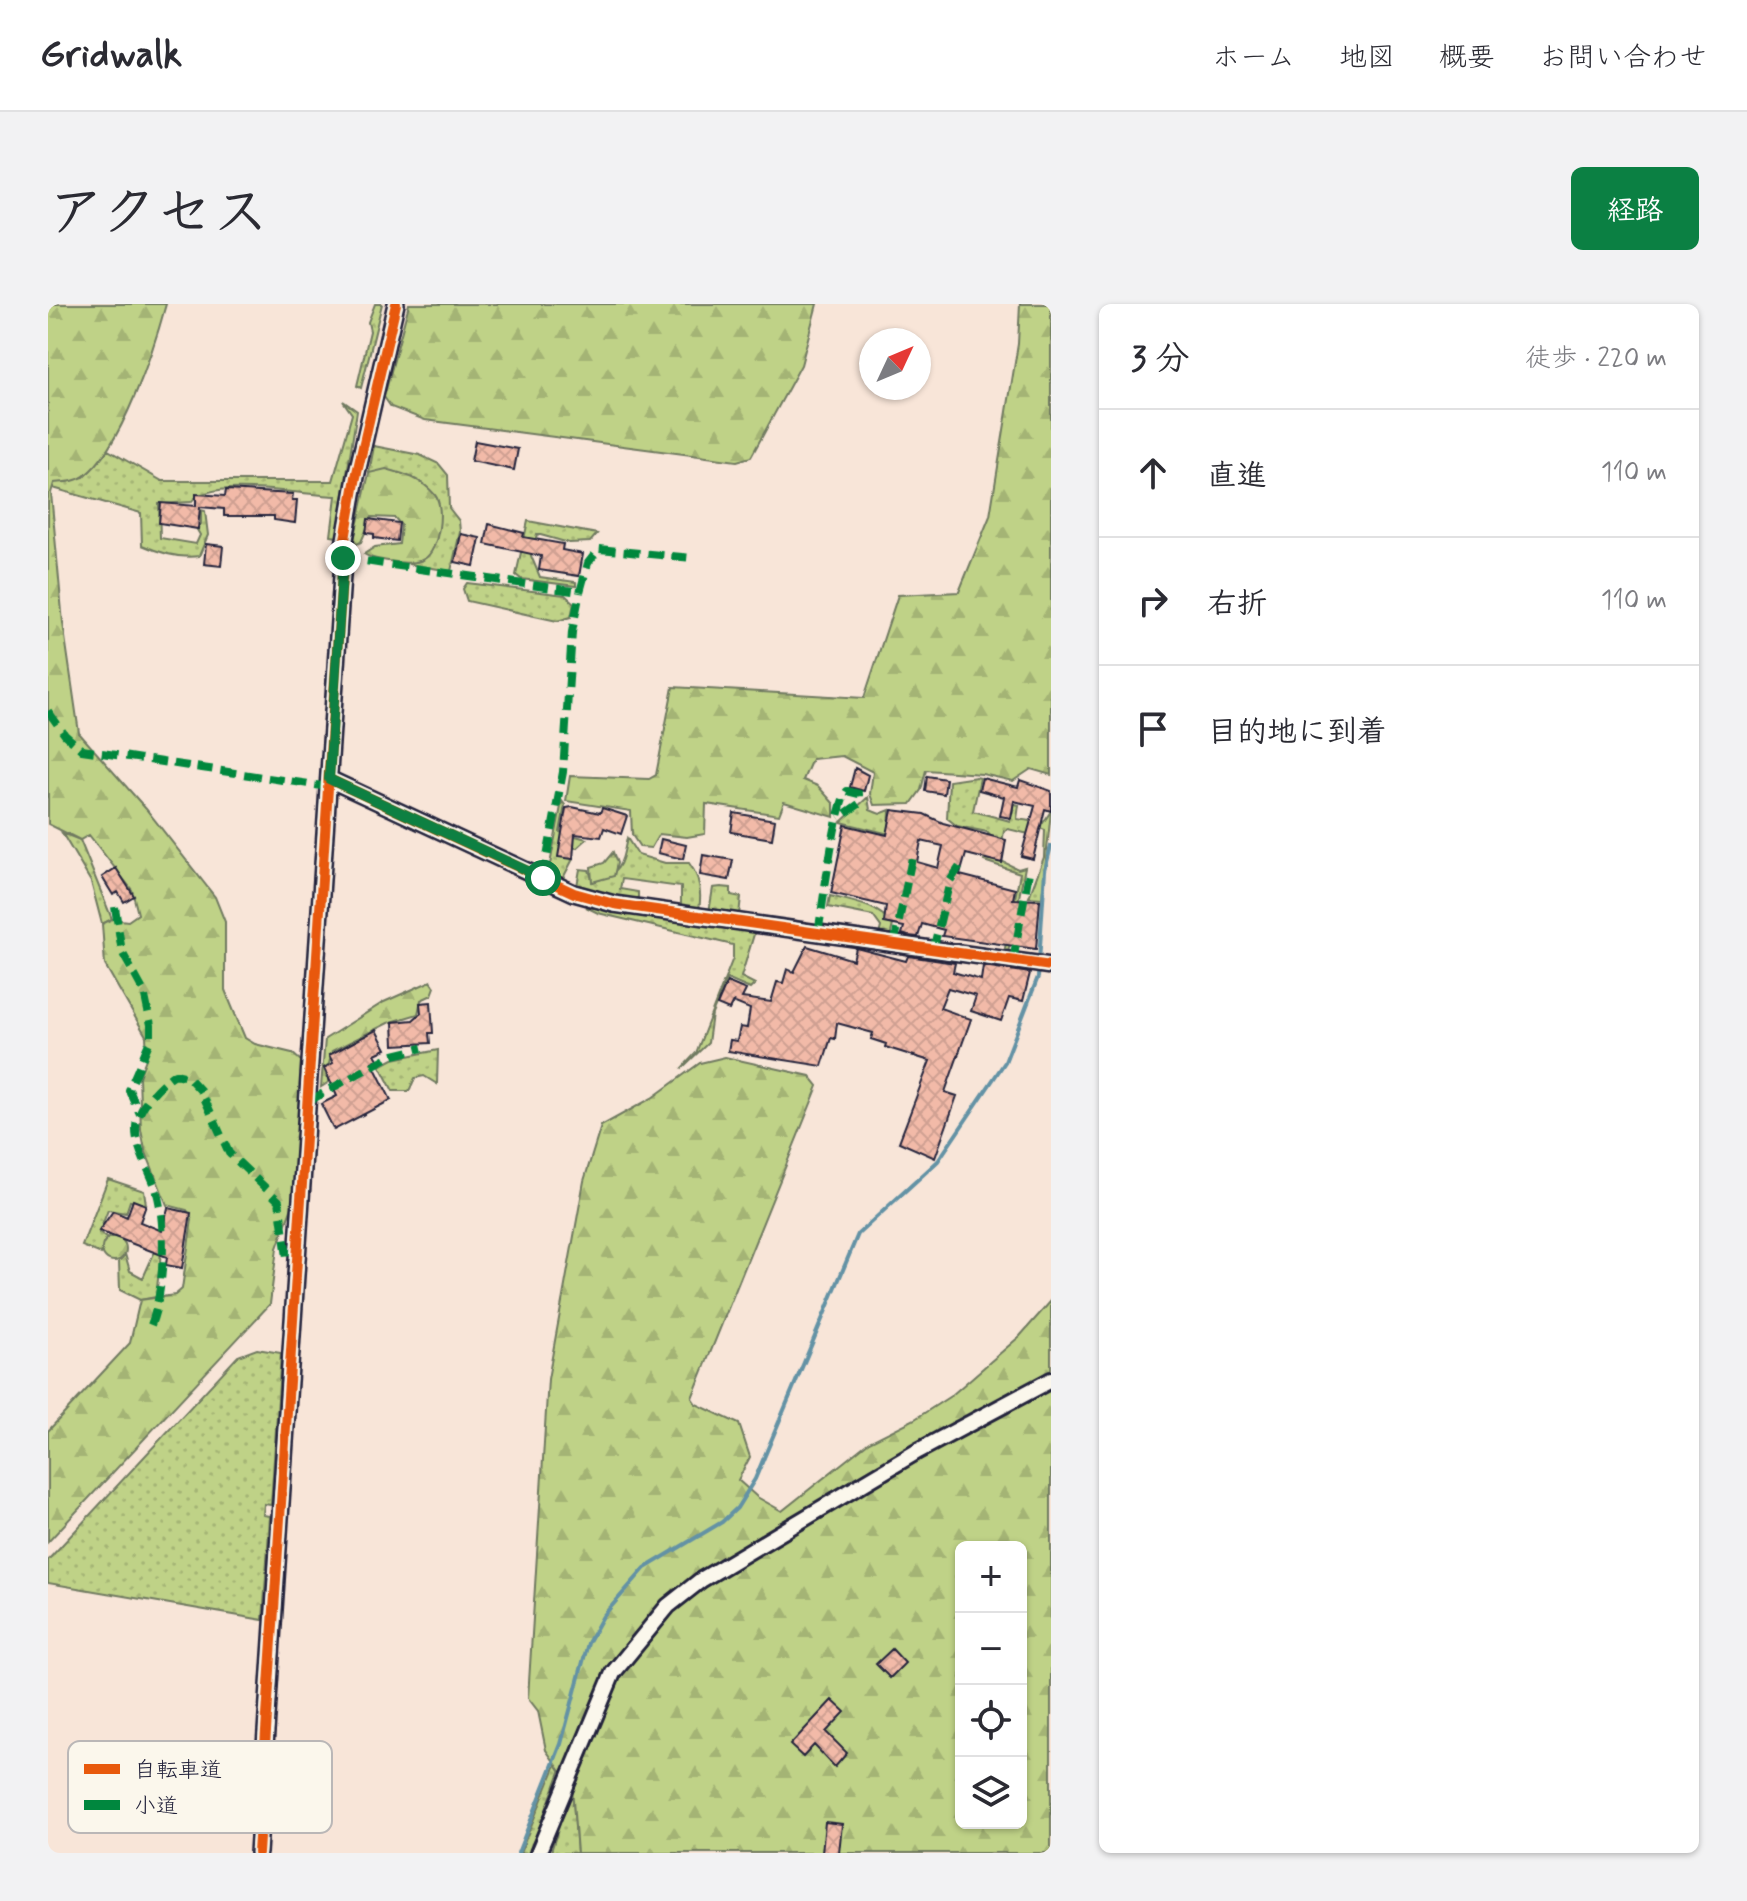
<!DOCTYPE html>
<html lang="ja">
<meta charset="utf-8">
<style>
:root{--surface:#fff;--page:#f2f2f3;--text:#2b2b33;--muted:#7c7c81;--line:#e1e1e2;--accent:#0b8043}
body{margin:0;font-family:Mynerve,"Klee One",sans-serif;background:var(--page);color:var(--text)}
.controls{position:absolute;right:24px;bottom:24px;display:grid;overflow:hidden;border-radius:12px;box-shadow:0 2px 6px #0004}
.controls button{width:72px;height:72px;display:grid;place-items:center;padding:0;border:0;border-bottom:2px solid var(--line);background:var(--surface);color:var(--text);font:40px sans-serif}
.compass{position:absolute;left:811px;top:24px;width:72px;height:72px;border-radius:50%;background:var(--surface);box-shadow:0 2px 6px #0004;rotate:46deg}
.stop{position:absolute;width:24px;height:24px;margin:-18px;border:6px solid #0b8043;border-radius:50%;background:#fff}
.stop.end{background:#0b8043;border-color:#fff;box-shadow:0 2px 8px #0008}
.list{margin:0;padding:0;list-style:none}
h2{display:flex;justify-content:space-between;align-items:center;height:104px;margin:0;padding:0 32px;font-size:34px}
h2 small{font-size:26px;font-weight:400;color:var(--muted)}
.list li{display:grid;grid-template-columns:52px 1fr auto;gap:24px;align-items:center;box-sizing:border-box;height:128px;padding:0 32px;border-top:2px solid var(--line)}
.list b{display:block;font-size:30px;white-space:nowrap}
.list em{font-size:26px;font-style:normal;color:var(--muted)}
.icon{flex:none;width:44px;height:44px;fill:none;stroke:currentColor;stroke-width:2;stroke-linecap:round;stroke-linejoin:round}
.map{position:relative;flex:none;width:1003px;height:1549px;overflow:hidden;border-radius:12px}
header{display:flex;align-items:center;gap:48px;box-sizing:border-box;height:112px;padding:0 40px;background:var(--surface);border-bottom:2px solid var(--line)}
header strong{font-size:38px}
nav{display:flex;gap:44px;margin-inline-start:auto;font-size:28px}
.intro{display:flex;align-items:center;justify-content:space-between;box-sizing:border-box;height:192px;padding:0 48px}
h1{margin:0;font-size:56px}
.button{padding:20px 36px;border-radius:12px;background:var(--accent);color:#fff;font-size:28px;font-weight:700}
main{display:flex;gap:48px;padding:0 48px}
aside{flex:1;background:var(--surface);border-radius:12px;box-shadow:0 2px 6px #0004}
.map>svg:first-child{display:block}
</style>
<header>
<strong>Gridwalk</strong>
<nav><a>ホーム</a><a>地図</a><a>概要</a><a>お問い合わせ</a></nav>
</header>
<div class="intro"><h1>アクセス</h1><a class="button">経路</a></div>
<main>
<div class="map">
<svg width="1003" height="1549" viewBox="0 0 1003 1549">
<defs>
<pattern id="grass-dots" width="8" height="8" patternUnits="userSpaceOnUse" patternTransform="scale(2)"><rect width="8" height="8" fill="#bfd287"/><path d="M2 2h.1M6 6h.1" fill="none" stroke="#a4b475" stroke-width="1.8" stroke-linecap="round"/></pattern>
<pattern id="forest-firs" width="22" height="20" patternUnits="userSpaceOnUse" patternTransform="scale(2)"><rect width="22" height="20" fill="#bfd287"/><path d="M5 1l3.5 6h-7zM16 11l3.5 6h-7z" fill="#a4b475"/></pattern>
<pattern id="building-cross-hatch" width="8" height="8" patternUnits="userSpaceOnUse" patternTransform="scale(2)"><rect width="8" height="8" fill="#f2baa8"/><path d="M0 0l8 8M0 8l8-8" fill="none" stroke="#cfa092"/></pattern>
</defs>
<rect width="100%" height="100%" fill="#f8e5d8"/>
<filter id="ink" filterUnits="userSpaceOnUse"><feTurbulence type="fractalNoise" baseFrequency=".0125" numOctaves="2"/><feDisplacementMap in="SourceGraphic" scale="16" xChannelSelector="R" yChannelSelector="G"/><feConvolveMatrix kernelMatrix="1 2 1 2 8 2 1 2 1" color-interpolation-filters="sRGB"/></filter>
<g filter="url(#ink)">
<path fill="url(#grass-dots)" stroke="#707a61" stroke-width="2" d="M327 0H334L313 84 309 82 322 27 320 18Z
M295 97 309 107 289 233 283 232 288 192C255 191 162 173 143 198L111 200 112 234 148 240 152 231 148 224 153 220V206L157 207 160 231 151 252C132 255 112 249 94 241L93 209 5 184 6 178 36 173 60 146 114 177H285L304 110Z
M326 142 372 151 391 160 400 171 401 204 411 217 412 228 403 267 360 260 375 256 321 169Z
M480 217 549 230 542 238 521 239 489 230 483 252 492 273 528 278V282L473 275 468 271Z
M419 279 517 291 526 299 523 313 509 317 419 297 415 285Z
M928 473 932 474 925 507 962 517 967 500 971 501 969 515 995 519 1003 507 994 594 981 593 996 553 997 526 989 523 985 531 960 525 956 527 951 556 970 565 977 563 960 649H956L972 569 936 557 943 533 939 528 909 522 899 514 901 477Z
M820 493 822 506 832 510 842 506 841 530 793 518Z
M514 497 517 501 512 528 539 535 529 544 512 543 525 555 514 576 500 571Z
M14 529 32 536 64 615 54 620 43 578Z
M579 534 590 551 617 559H641C652 573 654 588 651 605L633 602V583L574 575 572 585 590 588V597L532 586 529 582 532 565 541 566 545 578C573 569 573 562 579 534Z
M673 583 683 584V591L693 593 691 611 661 608 665 584Z
M782 592C805 598 830 601 845 621L842 633 831 631 833 623 825 612 780 603Z
M540 601 566 608 707 627 693 673 707 680 702 685 679 675 664 710 660 739 633 765 648 749 685 654V641L550 609 538 603 547 604Z
M390 746 389 780 376 772 367 774 361 787H345L332 762 345 755Z
M60 875 96 887 98 900 82 897 78 909 60 906 51 929 58 934 53 950 34 942Z
M107 947 113 948 108 993 92 996 72 986 71 957 77 950 82 967 95 974Z
M209 1045 233 1049 223 1201 216 1200 215 1211 222 1212 215 1316 0 1279V1256L190 1052Z
M509 1458 513 1465 482 1549H472Z
M524 1483 529 1549H503L504 1544Z"/>
<path fill="url(#forest-firs)" stroke="#707a61" stroke-width="2" fill-rule="evenodd" d="M0 0H118C106 44 73 146 36 172 28 178 16 178 6 179L3 189 15 319 31 429 98 505 167 593 177 618V686L197 734 207 740 244 749 253 757 257 769 247 895 229 944 222 1000 0 1238V1127L82 1039 92 996 127 991 134 985 144 915 139 906 119 901 97 846 93 826 91 773 99 752 98 732 57 661 54 620 64 615 80 617 90 610 84 586 41 531 32 536 0 520Z
M361 0H769L753 61 703 153 689 157 377 116 343 103 336 93Z
M972 0H1003V471L983 465 965 477 934 470 878 466 873 486 863 500 826 501 822 490 825 468 794 452 764 455 755 476 770 482 786 500V513L736 498 731 511 658 500 657 530 639 533 611 530 603 544 592 543 584 531 583 507 518 497 522 472 601 475 608 471 625 383 816 394 850 291 911 288 942 212 970 40Z
M338 165C357 170 374 175 387 191 397 203 391 247 376 255 365 261 352 258 340 257 331 255 323 255 316 250L327 243 351 240 353 221 347 214 324 213 313 238 309 240 306 236 321 169Z
M565 548 569 559 566 572 544 578 543 563 556 559Z
M383 677 387 683 384 691 373 696 370 710 340 719 284 747 281 760 276 764 281 778 273 783 277 735 336 698Z
M677 753 762 772 770 782 644 1094 648 1100 691 1120 702 1153 690 1176 709 1193 734 1207 821 1138 867 1115 904 1091 972 1032 1003 997V1549H529L524 1483 498 1446 490 1407 480 1394 500 1075 536 877 553 822 604 794 652 759ZM913 1243H973V1519H913Z
M54 945a12 12 0 1 1 24 0a12 12 0 1 1-24 0Z"/>
<g fill="none" stroke-linecap="round" stroke-linejoin="round">
<path stroke="#6392a5" stroke-width="4" d="M470 1549 513 1440 540 1339 555 1312 597 1264 674 1218 689 1204 707 1175 810 930 890 857 957 758 990 673 997 566 1003 542"/>
</g>
<path fill="url(#building-cross-hatch)" stroke="#22223b" stroke-width="2" fill-rule="evenodd" d="M427 137 470 145 466 166 423 157Z
M178 186 245 190 244 196H249L247 219 226 216V212H176V205L152 203 150 225 111 219 113 199 148 202V190L177 192Z
M320 215 351 219 349 237 326 234V230L318 229Z
M441 220 476 229 475 233 515 240 514 246 535 250 531 272 491 266 493 252 437 240Z
M413 230 432 234 426 262 407 258Z
M158 240 175 242 173 262 156 260Z
M807 464 820 471 816 487 802 483Z
M879 472 898 475 896 490 877 487Z
M934 474 970 483 972 476 1003 487V507L997 505 985 555 973 552 987 502 966 497 963 514 952 512 956 493 931 486Z
M524 503 552 509 554 504 579 512 573 530 556 524 553 533 527 530 525 555 510 553 518 504Z
M844 506 876 510 895 519 958 536 954 559 918 550 912 571 967 585 965 595 992 596 988 645 894 632 896 626 874 620 870 633 860 632 854 630 856 623 836 619 838 602 783 589 797 521 839 531ZM873 537 895 542 890 564 869 558Z
M686 509 727 516 724 535 683 528Z
M613 535 638 541 635 555 610 549Z
M655 551 685 556 681 576 652 571Z
M68 564 86 592 76 598 70 588 65 591 54 573Z
M759 642 805 656 808 644 858 657 860 652 907 659 905 668 933 676 935 662 982 669 975 697 961 694 953 717 923 707 928 692 900 684 892 704 923 715 897 788 909 792 887 854 851 838 882 757 837 743 838 740 823 735 825 729 789 719 787 735 783 734 774 762 680 747 682 736 689 737 692 723 699 724 702 705 685 698 681 706 669 701 679 678 698 686 694 694 723 698 729 678 735 679 739 665 746 668Z
M383 698 385 729H381L382 739 346 741 345 718 365 716 373 709 372 699Z
M328 726 338 745 327 750 330 755 324 758 343 796 286 826 273 800 289 792 276 764 285 759 281 751Z
M85 896 98 901 92 918 114 927 120 904 143 909 134 964 118 961 119 953 51 927 65 907 79 913Z
M844 1345 857 1359 842 1374 828 1360Z
M784 1396 797 1408 778 1428 799 1449 787 1463 766 1441 755 1453 742 1441Z
M777 1518 794 1520 791 1549H774Z"/>
<g fill="none" stroke-linecap="round" stroke-linejoin="round">
<g stroke="#22223b" stroke-width="20">
<path id="minor" d="M281 475 526 589 566 600 1003 662
M210 1549 296 241 308 173 348 0
M490 1549 565 1369 620 1302 653 1276 870 1147 1003 1076"/>
</g>
<use href="#minor" stroke="#fbf7ec" stroke-width="14"/>
<path stroke="#00873e" stroke-width="8" stroke-dasharray="16 8" stroke-linecap="butt" d="M295 254 532 288 540 259 551 245 644 254
M0 407 17 431 34 446 281 483
M495 574 515 468 524 328 532 288
M67 603 74 648 96 688 103 721V734L81 786 92 810
M770 629C775 601 786 506 799 487L811 490V500L791 514
M846 641 865 549
M885 646 902 577 912 562
M965 657 982 563
M261 797 342 752 374 744
M103 1021C117 986 119 917 107 882 100 863 87 843 88 823 89 804 111 780 127 770L140 773 153 787 181 849 231 897 239 953 251 954"/>
<g stroke="#fbf7ec" stroke-width="15">
<path id="cycleway" d="M281 475 526 589 566 600 1003 662
M210 1549 296 241 308 173 348 0"/>
</g>
<use href="#cycleway" stroke="#e8590c" stroke-width="10"/>
</g>
</g>
<g fill="none" stroke-linecap="round" stroke-linejoin="round" filter="url(#ink)">
<path stroke="#0b8043" stroke-width="10" d="M295 254 281 475 495 574"/>
</g>
<rect x="20" y="1437" width="264" height="92" rx="12" fill="#fbf7ec" stroke="#bab7b7" stroke-width="2"/>
<rect x="36" y="1460" width="36" height="10" fill="#e8590c"/>
<rect x="36" y="1496" width="36" height="10" fill="#00873e"/>
<g font-size="22" fill="#22223b">
<text x="86" y="1473">自転車道</text>
<text x="86" y="1509">小道</text>
</g>
</svg>
<div class="controls">
<button>+</button>
<button>−</button>
<button><svg class="icon" aria-label="locate" viewBox="0 0 24 24"><circle cx="12" cy="12" r="6"/><path d="M12 2v4M12 18v4M2 12h4M18 12h4"/></svg></button>
<button><svg class="icon" aria-label="layers" viewBox="0 0 24 24"><path d="M12 4l9 5-9 5-9-5zM3 14l9 5 9-5"/></svg></button>
</div>
<svg class="compass" viewBox="-18 -18 36 36"><path d="M0-13l5 13h-10z" fill="#e53935"/><path d="M0 13l5-13h-10z" fill="#7c7c81"/></svg>
<div class="stop" style="left:495px;top:574px"></div>
<div class="stop end" style="left:295px;top:254px"></div>
</div>
<aside>
<h2>3 分<small>徒歩 · 220 m</small></h2>
<ul class="list">
<li><svg class="icon" aria-label="ahead" viewBox="0 0 24 24"><path d="M12 20V5M6 11l6-6 6 6"/></svg><div><b>直進</b></div><em>110 m</em></li>
<li><svg class="icon" aria-label="right" viewBox="0 0 24 24"><path d="M7 20v-9h11M14 6l5 5-5 5"/></svg><div><b>右折</b></div><em>110 m</em></li>
<li><svg class="icon" aria-label="arrive" viewBox="0 0 24 24"><path d="M6 21V4h12l-3 4 3 4H6"/></svg><div><b>目的地に到着</b></div></li>
</ul>
</aside>
</main>
